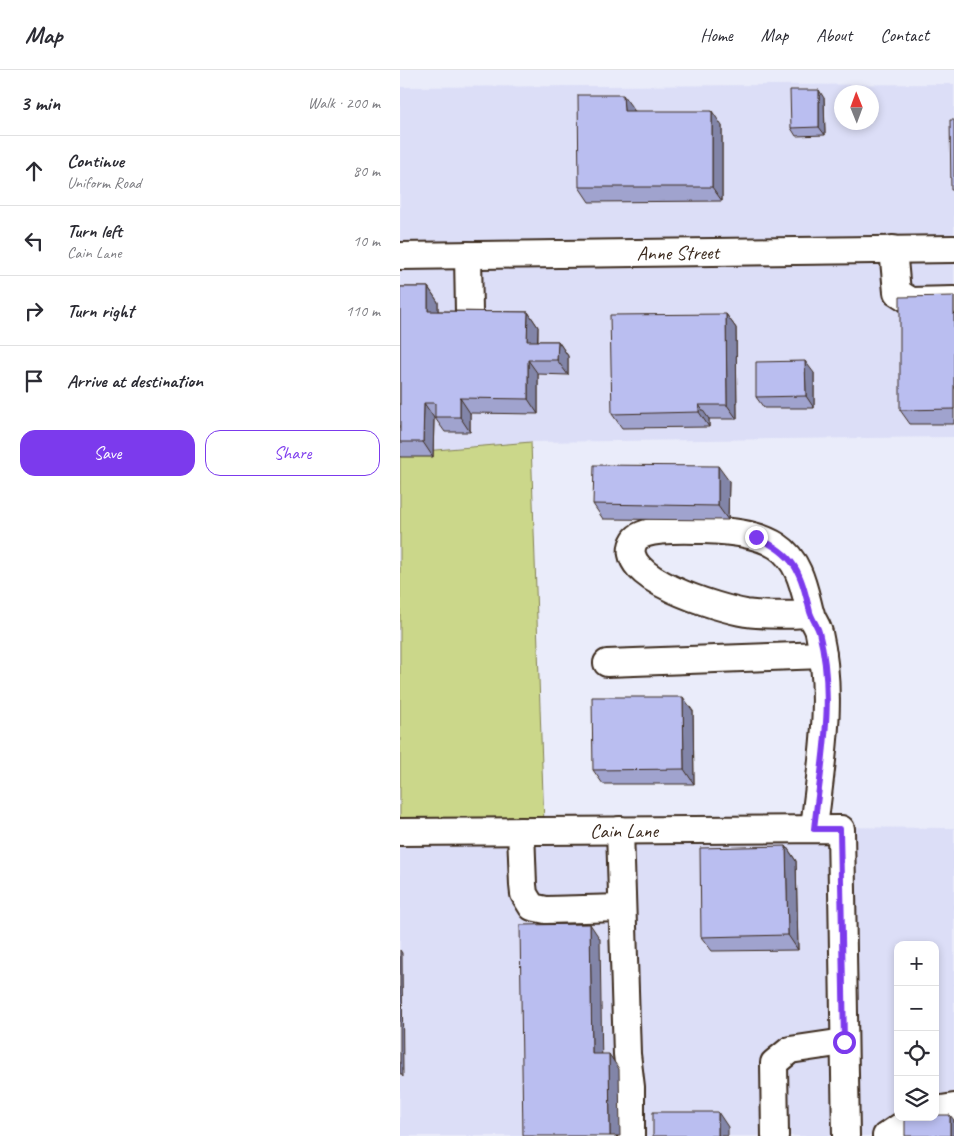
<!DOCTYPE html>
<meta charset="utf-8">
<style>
:root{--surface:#fff;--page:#f7f7f7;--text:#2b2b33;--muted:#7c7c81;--line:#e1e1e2;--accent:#7c3aed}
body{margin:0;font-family:Caveat,sans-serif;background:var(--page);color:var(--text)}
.controls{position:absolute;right:15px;bottom:15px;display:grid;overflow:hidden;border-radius:10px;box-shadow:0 2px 8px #0003}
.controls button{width:45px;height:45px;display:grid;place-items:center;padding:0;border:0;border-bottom:1px solid var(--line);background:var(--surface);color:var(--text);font:25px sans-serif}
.compass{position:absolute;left:434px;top:15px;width:45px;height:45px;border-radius:50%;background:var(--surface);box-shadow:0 2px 8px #0003;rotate:359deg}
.stop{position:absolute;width:15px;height:15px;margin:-11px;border:4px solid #7c3aed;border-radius:50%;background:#fff}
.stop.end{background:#7c3aed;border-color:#fff;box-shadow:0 1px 5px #0008}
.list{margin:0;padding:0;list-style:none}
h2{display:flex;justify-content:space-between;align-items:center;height:65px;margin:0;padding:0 20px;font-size:21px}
h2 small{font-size:16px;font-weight:400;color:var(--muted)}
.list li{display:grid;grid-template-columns:32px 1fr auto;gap:15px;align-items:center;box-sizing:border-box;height:70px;padding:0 20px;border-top:1px solid var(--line)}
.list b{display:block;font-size:19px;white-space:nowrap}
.list p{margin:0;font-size:16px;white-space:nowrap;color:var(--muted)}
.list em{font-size:16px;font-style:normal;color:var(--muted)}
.actions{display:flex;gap:10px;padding:15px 20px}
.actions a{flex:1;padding:11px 0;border:1px solid var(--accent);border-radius:15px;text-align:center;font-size:18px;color:var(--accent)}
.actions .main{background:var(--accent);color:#fff}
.icon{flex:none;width:28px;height:28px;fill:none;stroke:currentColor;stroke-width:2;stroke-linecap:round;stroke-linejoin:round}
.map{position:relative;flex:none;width:554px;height:1066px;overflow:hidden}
header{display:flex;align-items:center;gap:30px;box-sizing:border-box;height:70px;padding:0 25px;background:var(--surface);border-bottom:1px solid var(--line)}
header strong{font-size:24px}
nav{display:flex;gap:28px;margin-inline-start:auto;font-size:18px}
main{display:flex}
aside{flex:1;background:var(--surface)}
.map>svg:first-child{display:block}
</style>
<header>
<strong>Map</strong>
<nav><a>Home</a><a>Map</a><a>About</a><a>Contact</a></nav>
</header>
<main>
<aside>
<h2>3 min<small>Walk · 200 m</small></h2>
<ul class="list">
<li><svg class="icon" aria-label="ahead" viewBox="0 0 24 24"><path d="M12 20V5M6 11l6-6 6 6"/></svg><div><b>Continue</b><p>Uniform Road</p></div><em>80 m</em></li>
<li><svg class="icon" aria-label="left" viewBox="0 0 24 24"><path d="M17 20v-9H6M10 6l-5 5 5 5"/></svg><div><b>Turn left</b><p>Cain Lane</p></div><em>10 m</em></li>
<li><svg class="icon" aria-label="right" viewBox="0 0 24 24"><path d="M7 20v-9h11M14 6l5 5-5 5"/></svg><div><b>Turn right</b></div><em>110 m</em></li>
<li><svg class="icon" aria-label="arrive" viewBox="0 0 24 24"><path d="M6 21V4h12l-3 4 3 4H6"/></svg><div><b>Arrive at destination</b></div></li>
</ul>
<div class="actions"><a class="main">Save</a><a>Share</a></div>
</aside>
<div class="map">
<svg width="554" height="1066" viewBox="0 0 554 1066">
<rect width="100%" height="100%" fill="#eaecfa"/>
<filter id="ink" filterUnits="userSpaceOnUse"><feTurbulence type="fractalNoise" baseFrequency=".02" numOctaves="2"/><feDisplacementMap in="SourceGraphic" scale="10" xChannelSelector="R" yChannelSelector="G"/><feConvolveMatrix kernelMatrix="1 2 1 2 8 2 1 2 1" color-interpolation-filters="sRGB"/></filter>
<g filter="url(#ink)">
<path fill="#dcdef7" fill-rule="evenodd" d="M554 14V367L131 372 0 383V17ZM442 22H472V52H442Z
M144 755 554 758V1066H0V756ZM498 875H535V1047H498Z"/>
<path fill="#cbd78a" stroke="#838054" d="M131 372 144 755 0 756V383Z"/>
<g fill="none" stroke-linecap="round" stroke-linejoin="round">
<g stroke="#3b2a1e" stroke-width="30">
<g id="minor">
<path d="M493 179 497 222 511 231 554 230"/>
<path d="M68 185 69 242"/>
<path id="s1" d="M0 186 554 179"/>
<path d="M411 544C390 545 367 546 346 543 322 539 211 508 235 470 243 457 290 460 304 460 328 461 357 463 377 476 400 491 404 519 410 542 412 550 418 556 419 563 434 629 421 693 414 759"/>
<path d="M207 593 423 585"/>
<path d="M220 760 227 984 231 1017V1066"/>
<path d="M121 761 123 815 124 824 132 837 146 840 222 838"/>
<path id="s2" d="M0 762 441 759 446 1066"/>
<path d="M535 1040 554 1037"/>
<path d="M375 1066 374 993 390 980 444 972"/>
<path d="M486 1066 515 1047"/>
</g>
</g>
<use href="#minor" stroke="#fff" stroke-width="26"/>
</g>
<path fill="#a0a3ce" stroke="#3b2a1e" d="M424 28 425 65 396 66 391 58Z
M234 40V41L322 56V131L189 132 179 117Z
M0 217H28L38 232V241L128 242 138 257V271H158L168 286V305L138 304V344L70 343V362H45L35 348H34L33 387H0Z
M554 226V354H510L500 340Z
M326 244 336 258 337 349H309V357L222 358 212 344Z
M414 303V338H364L356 327Z
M329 411 328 450 203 449 193 434Z
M293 641 294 714H203L193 700Z
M386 776 396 791 398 880 312 881 301 867Z"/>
<path fill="#8285a8" stroke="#3b2a1e" d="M419 20 424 28 425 65 419 57Z
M223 25 234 40V56L224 41Z
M312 41 322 56V131L312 117Z
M28 217 38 232V256L28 241Z
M128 242 138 257 137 285 127 271Z
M326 244 336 258 337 349 327 335Z
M158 271 168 286V305L157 290Z
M128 290 138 304V344L128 329Z
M405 291 414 303V338L406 326Z
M60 328 70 343V362L60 347Z
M24 333 34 348 33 387 23 372Z
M299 335 309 349V357L299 342Z
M318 396 329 411 328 450 318 436Z
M283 627 293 641 294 714 284 699Z
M386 776 396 791 398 880 388 865Z
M190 854 200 869 202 999 192 984Z
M0 880 2 883 3 1007 0 1003Z
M209 984 219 999 220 1066H210Z
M318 1042 328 1057V1066H318Z
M550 1045 554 1050V1066H550Z"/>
<path fill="#babef0" stroke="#3b2a1e" d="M390 20H419V57L391 58Z
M178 25H223L224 41H312V117H179Z
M550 50H554V120H551Z
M0 217H28V241L128 242 127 271H158L157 290H128V329L60 328V347H35V333H24L23 372H0Z
M554 226V339L500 340V227Z
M326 244 327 335H299V342L212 344 210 245Z
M405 291 406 326 356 327V292Z
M194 395 318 396V436L193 434Z
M192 627H283L284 699 193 700Z
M386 776 388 865 301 867 300 778Z
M190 854 192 984H209L210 1066H123L120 855Z
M253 1042H318V1066H253Z
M535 1045H550V1066H505V1047H535Z"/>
</g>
<g fill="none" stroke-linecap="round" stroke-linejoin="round" filter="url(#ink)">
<path stroke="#7c3aed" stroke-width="6" d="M356 467C396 485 400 501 410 542 412 549 417 555 419 562 436 627 421 694 414 759H440L444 972"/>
</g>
<g text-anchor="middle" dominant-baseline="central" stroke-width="4" stroke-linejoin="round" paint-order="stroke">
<g font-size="20" fill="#3b2a1e" stroke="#fff">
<text stroke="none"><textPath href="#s1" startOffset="278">Anne Street</textPath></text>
<text stroke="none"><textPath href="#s2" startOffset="224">Cain Lane</textPath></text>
</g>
</g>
</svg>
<div class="controls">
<button>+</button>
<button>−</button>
<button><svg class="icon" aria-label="locate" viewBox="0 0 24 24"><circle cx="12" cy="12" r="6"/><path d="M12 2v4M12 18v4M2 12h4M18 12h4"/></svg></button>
<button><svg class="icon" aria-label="layers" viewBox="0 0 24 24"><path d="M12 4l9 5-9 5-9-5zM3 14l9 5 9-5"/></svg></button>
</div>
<svg class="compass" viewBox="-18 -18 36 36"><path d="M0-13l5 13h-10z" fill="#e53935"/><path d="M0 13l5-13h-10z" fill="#7c7c81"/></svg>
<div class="stop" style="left:444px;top:972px"></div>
<div class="stop end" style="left:356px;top:467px"></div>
</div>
</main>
